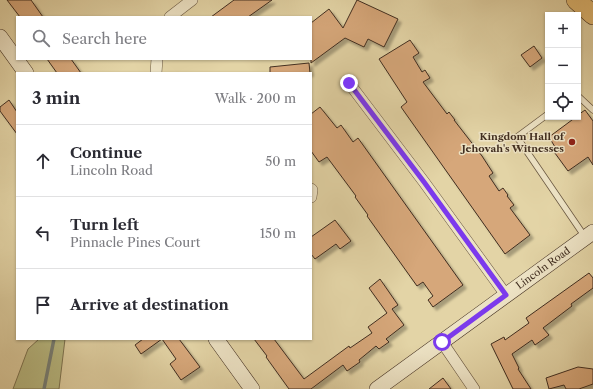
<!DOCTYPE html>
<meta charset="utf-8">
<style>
:root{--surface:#fff;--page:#f7f7f7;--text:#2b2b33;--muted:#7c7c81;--line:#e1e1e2}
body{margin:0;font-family:"Libre Caslon Text",serif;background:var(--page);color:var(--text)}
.controls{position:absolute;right:12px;top:12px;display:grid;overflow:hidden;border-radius:0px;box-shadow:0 1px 3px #0004}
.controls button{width:36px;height:36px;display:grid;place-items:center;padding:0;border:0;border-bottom:1px solid var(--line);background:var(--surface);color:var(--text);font:20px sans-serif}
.stop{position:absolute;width:12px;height:12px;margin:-9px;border:3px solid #7c3aed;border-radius:50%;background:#fff}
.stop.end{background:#7c3aed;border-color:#fff;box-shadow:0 1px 4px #0008}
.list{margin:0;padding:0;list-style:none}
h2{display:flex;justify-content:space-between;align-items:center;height:52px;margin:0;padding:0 16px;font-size:17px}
h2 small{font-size:13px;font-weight:400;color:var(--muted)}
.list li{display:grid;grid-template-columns:26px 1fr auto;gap:12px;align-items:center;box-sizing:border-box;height:72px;padding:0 16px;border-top:1px solid var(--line)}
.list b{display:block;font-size:15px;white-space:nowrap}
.list p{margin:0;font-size:13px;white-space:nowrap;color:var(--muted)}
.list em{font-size:13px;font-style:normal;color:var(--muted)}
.icon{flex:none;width:22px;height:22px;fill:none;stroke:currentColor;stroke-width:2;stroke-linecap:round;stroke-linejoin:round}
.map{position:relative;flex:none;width:593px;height:389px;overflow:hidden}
.search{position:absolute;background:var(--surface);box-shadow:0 1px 3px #0004;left:16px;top:16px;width:296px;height:44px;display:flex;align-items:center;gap:10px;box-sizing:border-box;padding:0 14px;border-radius:0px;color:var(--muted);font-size:15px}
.panel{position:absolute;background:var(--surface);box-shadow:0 1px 3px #0004;left:16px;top:72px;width:296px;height:268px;border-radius:0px}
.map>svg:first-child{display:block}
</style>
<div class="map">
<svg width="593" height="389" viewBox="0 0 593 389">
<defs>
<filter id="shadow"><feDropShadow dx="3.5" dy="3.5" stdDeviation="1" flood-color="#0004"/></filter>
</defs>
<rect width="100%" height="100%" fill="#e3d4a6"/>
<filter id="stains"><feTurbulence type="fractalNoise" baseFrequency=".005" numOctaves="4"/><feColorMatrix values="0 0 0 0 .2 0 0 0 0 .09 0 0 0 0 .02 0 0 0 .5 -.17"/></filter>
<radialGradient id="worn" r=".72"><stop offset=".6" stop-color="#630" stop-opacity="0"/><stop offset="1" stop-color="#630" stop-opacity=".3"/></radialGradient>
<path fill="#b9bb83" stroke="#7d7452" d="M39 339H65L59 389H13L28 349Z"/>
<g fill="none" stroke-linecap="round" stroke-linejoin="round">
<path stroke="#768078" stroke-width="3.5" d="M44 389 54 339"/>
</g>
<path fill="#d6a77a" stroke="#412e20" filter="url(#shadow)" d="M7 0H31L43 17H20Z
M234 0H272L248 17H211Z
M357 0 398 19 384 47 368 39 364 47 345 38 311 63V23L329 9 343 28Z
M410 40 419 53 413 57 422 72 425 70 430 78 423 82 447 114 449 112 455 120H454L482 156 493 173 489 176 499 191 503 188 508 195 507 196 514 205 510 208 530 235 505 254 401 107 407 102 379 59Z
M534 46 542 58 530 67 521 55Z
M47 59H71L81 73H57Z
M309 63 310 73H270V67Z
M9 100 17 112V134L0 111V107Z
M320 107 337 128 341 125 353 142 358 138 463 285 433 307 428 300 433 296 423 282 417 286 367 216 368 215 355 197 356 196 327 157 319 162 311 151V114Z
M585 110 593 121V165L588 157 568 171 552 149 555 147 549 137 576 117H578V115Z
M335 220 351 241 340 249 336 244 315 259 311 254V237Z
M589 273 593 278V288L571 304 572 306 543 328 549 335 535 345 532 340 512 354 519 368 518 369 531 389H513L491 344 504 337 505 340 529 323 526 318Z
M380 279 398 305 392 309 404 325 386 339 389 342 379 349 376 346 359 360 360 362 347 371 343 365 311 389H289L266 357 267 356 254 339H274L304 379 349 346 350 348 372 333 368 327 387 313 369 288Z
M143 339H179L200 367 181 380 170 364 176 359 162 339 141 354 135 345Z
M578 367 593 369V384L579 389H566L564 385 549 389 546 378Z
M443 378 451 389H429Z"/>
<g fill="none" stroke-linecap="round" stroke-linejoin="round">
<g stroke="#6a5842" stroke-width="7">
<path id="lane" d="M578 96 593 110
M548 114 517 137 585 237"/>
</g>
<g stroke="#6a5842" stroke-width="12">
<path id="street" d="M170 17 192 0
M156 73 157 59
M349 83 424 182 506 295
M311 189 312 190 311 197
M442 342 474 389"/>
</g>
<g stroke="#412e20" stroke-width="16">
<path id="secondary" d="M0 37 26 73
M216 339 252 389
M377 389 593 232"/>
</g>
<g stroke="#412e20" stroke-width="20">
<path id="highway" d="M576 0 593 15"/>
</g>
<use href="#lane" stroke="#ede3c5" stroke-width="5.5"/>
<use href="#street" stroke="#ede3c5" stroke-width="11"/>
<use href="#secondary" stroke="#ede3c5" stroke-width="15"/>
<use href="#highway" stroke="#e2ba73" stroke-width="19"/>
</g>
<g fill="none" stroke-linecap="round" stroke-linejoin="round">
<path stroke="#7c3aed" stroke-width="5" d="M349 83 424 182 506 295 442 342"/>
</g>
<circle fill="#8f2418" stroke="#ede3c5" stroke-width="1.5" cx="572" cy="142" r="4"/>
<g text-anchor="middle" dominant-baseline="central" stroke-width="3" stroke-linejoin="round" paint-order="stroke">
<g font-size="10" font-weight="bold" fill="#412e20" stroke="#ede3c5" text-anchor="end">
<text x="564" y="136">Kingdom Hall of<tspan x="564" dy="12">Jehovah's Witnesses</tspan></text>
</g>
<g font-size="10" fill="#412e20" stroke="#ede3c5">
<text transform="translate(543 268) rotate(-36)">Lincoln Road</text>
</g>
</g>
<rect width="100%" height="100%" filter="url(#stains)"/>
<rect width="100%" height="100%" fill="url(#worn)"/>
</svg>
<div class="controls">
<button>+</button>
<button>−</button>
<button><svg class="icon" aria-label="locate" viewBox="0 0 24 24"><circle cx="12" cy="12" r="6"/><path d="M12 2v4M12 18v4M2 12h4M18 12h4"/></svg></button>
</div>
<div class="stop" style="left:442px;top:342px"></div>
<div class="stop end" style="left:349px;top:83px"></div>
<div class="search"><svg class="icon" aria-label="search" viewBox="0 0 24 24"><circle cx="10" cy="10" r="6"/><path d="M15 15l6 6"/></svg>Search here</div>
<section class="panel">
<h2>3 min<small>Walk · 200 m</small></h2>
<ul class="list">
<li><svg class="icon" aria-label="ahead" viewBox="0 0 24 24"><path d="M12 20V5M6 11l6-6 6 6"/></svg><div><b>Continue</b><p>Lincoln Road</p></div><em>50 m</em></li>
<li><svg class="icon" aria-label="left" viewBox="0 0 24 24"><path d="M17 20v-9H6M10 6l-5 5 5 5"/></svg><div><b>Turn left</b><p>Pinnacle Pines Court</p></div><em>150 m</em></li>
<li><svg class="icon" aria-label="arrive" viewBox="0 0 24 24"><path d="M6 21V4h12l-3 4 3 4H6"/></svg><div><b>Arrive at destination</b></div></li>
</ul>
</section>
</div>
